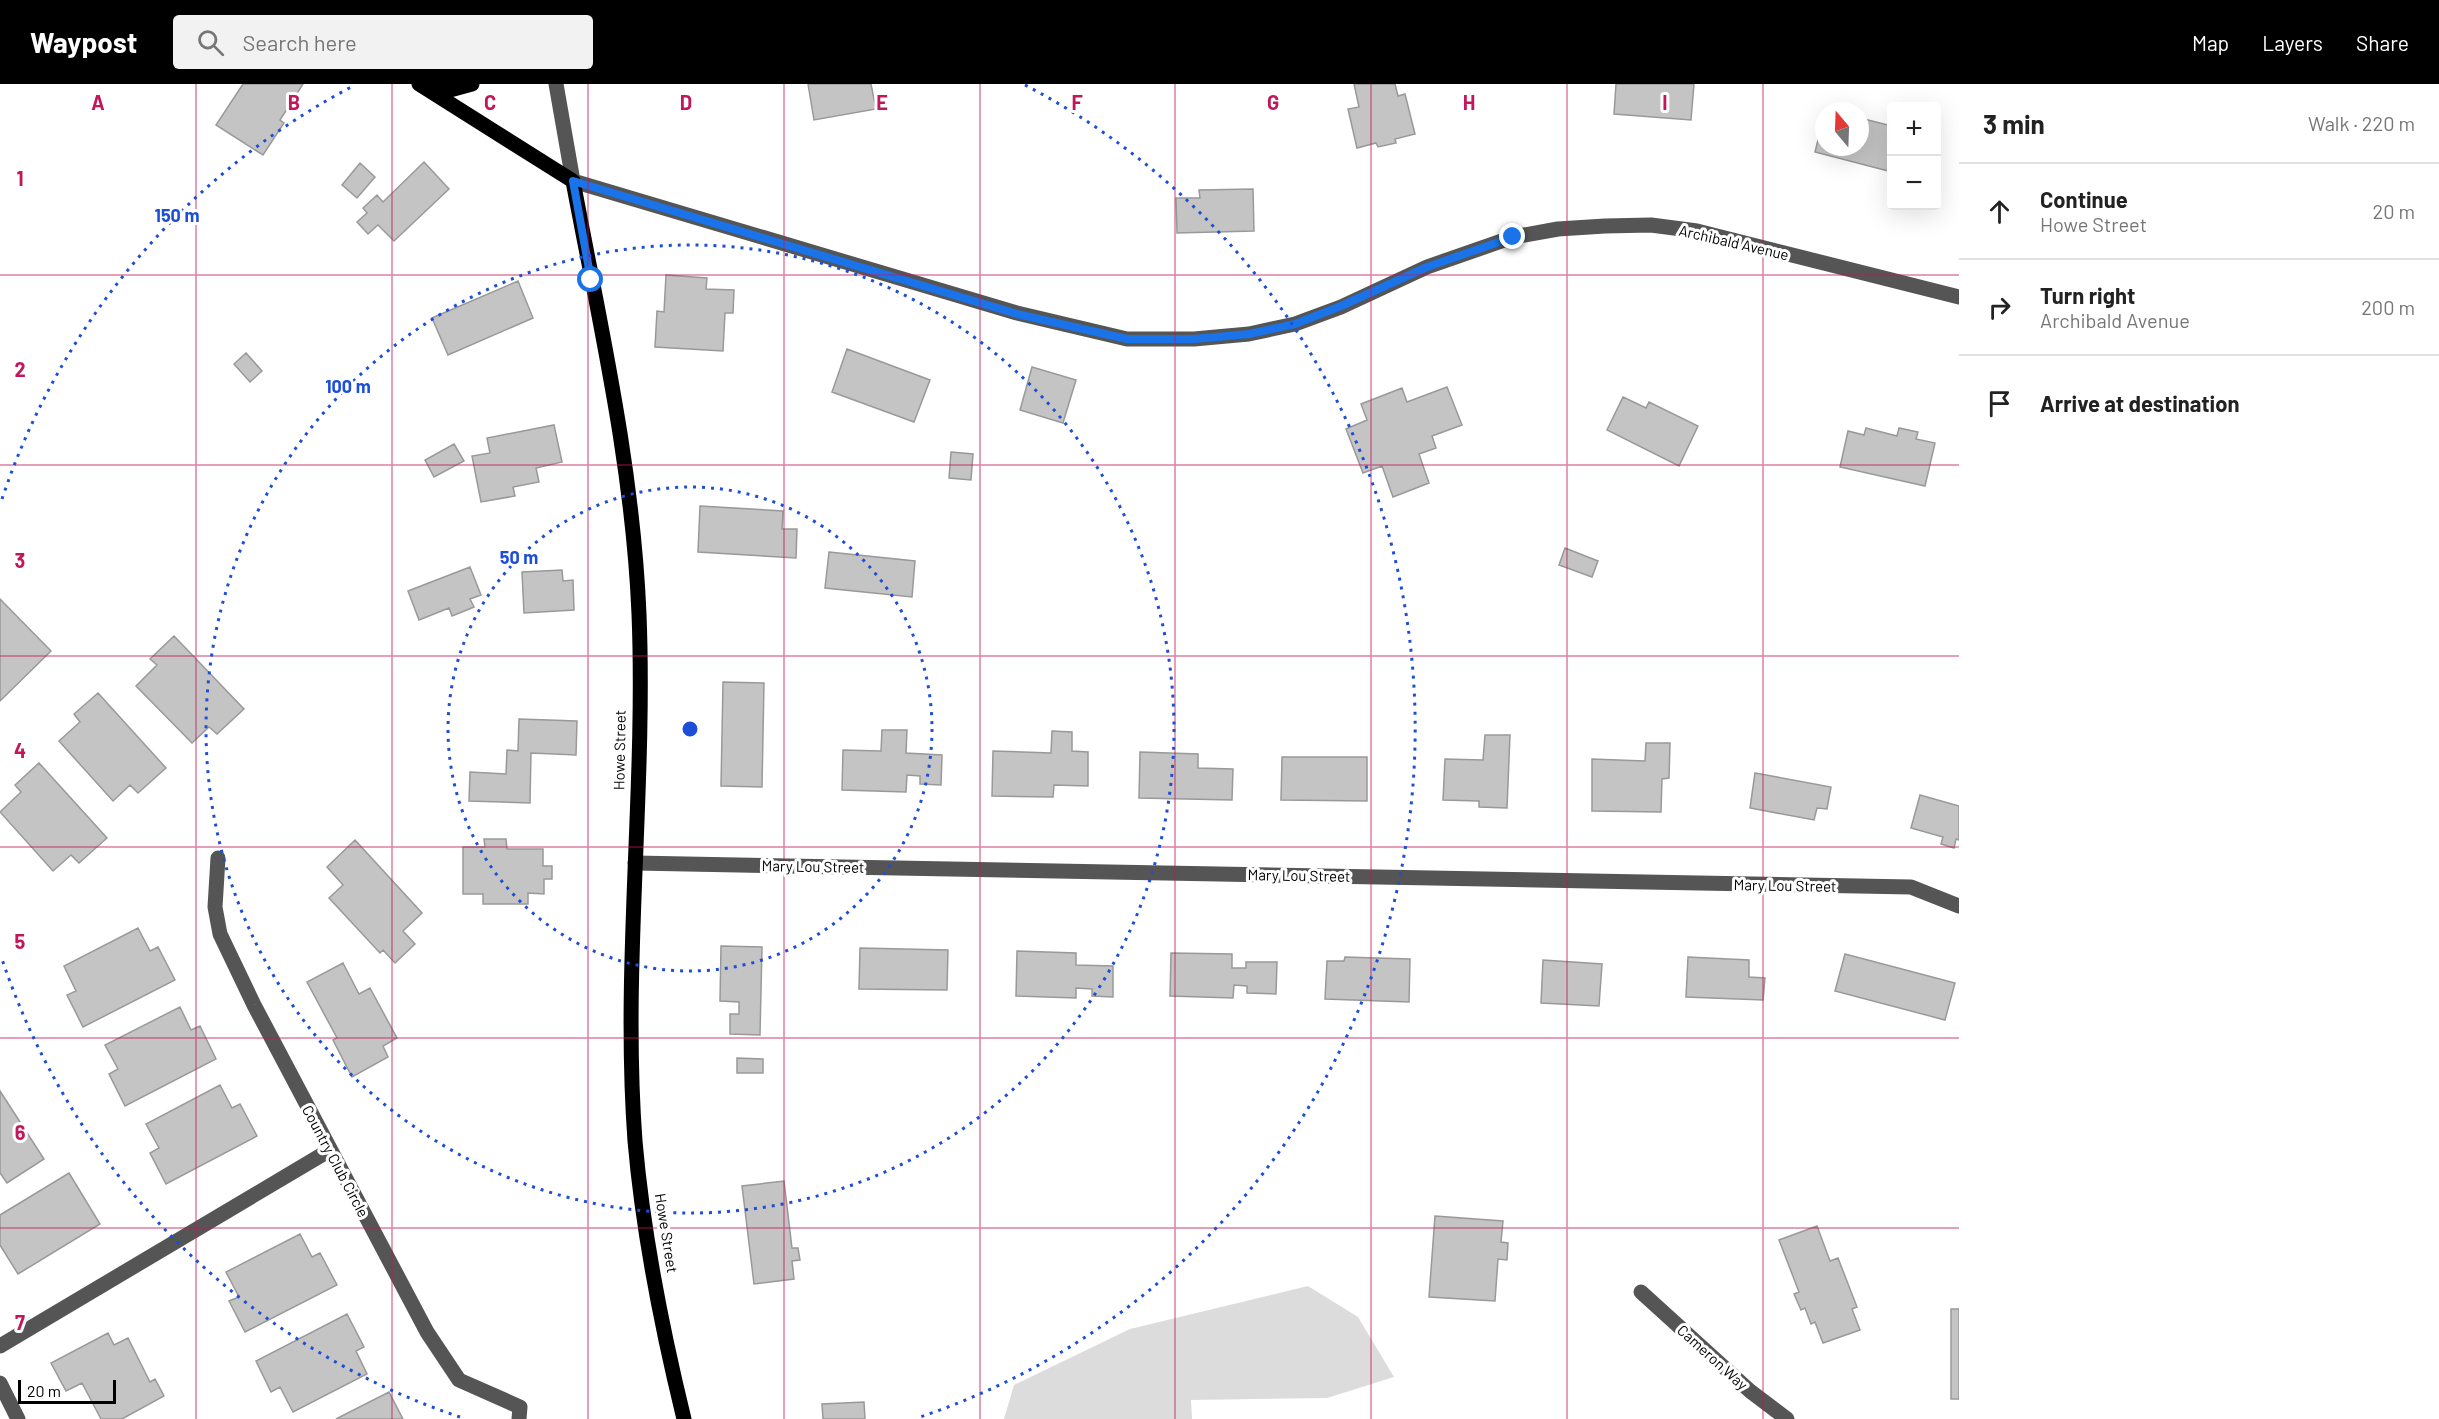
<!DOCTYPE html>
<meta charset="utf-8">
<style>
:root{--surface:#fff;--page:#f2f2f2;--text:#222;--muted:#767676;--line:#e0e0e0;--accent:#000}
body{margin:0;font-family:Barlow,sans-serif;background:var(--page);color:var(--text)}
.controls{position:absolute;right:18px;top:18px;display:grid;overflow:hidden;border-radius:6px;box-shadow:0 6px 24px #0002}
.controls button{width:54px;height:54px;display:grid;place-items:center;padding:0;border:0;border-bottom:2px solid var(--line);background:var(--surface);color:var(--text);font:30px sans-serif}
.compass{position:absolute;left:1815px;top:18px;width:54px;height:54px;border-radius:50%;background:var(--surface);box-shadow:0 6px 24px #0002;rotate:341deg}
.scale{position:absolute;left:18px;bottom:15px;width:98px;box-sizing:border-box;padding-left:6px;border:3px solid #000;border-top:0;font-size:16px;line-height:21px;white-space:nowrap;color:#000;-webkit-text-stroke:4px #fff;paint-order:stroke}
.stop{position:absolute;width:18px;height:18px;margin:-14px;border:4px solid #1a73e8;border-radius:50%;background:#fff}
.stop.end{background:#1a73e8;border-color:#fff;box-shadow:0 2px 6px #0008}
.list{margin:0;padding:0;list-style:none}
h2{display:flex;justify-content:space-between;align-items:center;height:78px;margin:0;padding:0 24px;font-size:26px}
h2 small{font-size:20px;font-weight:400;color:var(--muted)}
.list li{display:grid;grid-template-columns:39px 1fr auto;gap:18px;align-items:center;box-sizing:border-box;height:96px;padding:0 24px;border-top:2px solid var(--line)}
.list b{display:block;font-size:22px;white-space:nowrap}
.list p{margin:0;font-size:20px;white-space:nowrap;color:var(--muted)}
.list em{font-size:20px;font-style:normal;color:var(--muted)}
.icon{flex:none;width:33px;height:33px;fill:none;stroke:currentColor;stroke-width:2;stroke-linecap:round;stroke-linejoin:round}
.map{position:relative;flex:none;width:1959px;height:1335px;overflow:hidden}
header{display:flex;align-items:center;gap:36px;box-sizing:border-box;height:84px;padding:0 30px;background:var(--accent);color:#fff}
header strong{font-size:28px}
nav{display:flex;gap:33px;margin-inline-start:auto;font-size:21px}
.search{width:420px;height:54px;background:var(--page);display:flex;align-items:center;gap:15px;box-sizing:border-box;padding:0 21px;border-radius:6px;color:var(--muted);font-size:22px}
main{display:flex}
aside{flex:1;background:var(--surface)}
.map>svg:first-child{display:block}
</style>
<header>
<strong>Waypost</strong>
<div class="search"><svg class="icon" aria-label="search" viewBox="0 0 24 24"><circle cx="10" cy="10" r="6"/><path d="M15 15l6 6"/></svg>Search here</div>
<nav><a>Map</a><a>Layers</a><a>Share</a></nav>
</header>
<main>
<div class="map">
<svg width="1959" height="1335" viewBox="0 0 1959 1335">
<rect width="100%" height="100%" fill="#fff"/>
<path fill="#dcdcdc" d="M1308 1202 1358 1233 1394 1293 1327 1314 1191 1316 1192 1335H1004L1014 1301 1130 1245Z"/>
<path fill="#c4c4c4" stroke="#999" stroke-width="1.5" d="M243 0H303L280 36 284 39 263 71 216 41Z
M808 0H871L876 25 814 36Z
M1354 0H1395L1398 12 1405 10 1415 50 1395 55 1396 59 1378 63 1376 59 1357 64 1348 25 1359 23Z
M1616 0H1694L1691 36 1614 30Z
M1824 32V63H1860V34L1892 42V88L1815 68Z
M424 78 449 105 394 157 378 141 368 150 357 138 367 129 363 124 377 111 383 118Z
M360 79 375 93 357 114 342 101Z
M1253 105 1254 147 1177 149 1176 114H1200L1199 106Z
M666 191 707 194 706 205 734 206 733 229H725L723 267 655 263 657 227 664 228Z
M518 197 533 234 448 271 432 234Z
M847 265 930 296 914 338 832 308Z
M246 269 262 287 250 298 234 280Z
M1032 283 1076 296 1063 339 1020 326Z
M1447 303 1462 341 1432 352 1436 364 1419 370 1429 399 1393 413 1382 382 1363 389 1346 345 1367 336 1361 320 1402 304 1407 318Z
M1623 313 1646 324 1649 318 1698 342 1679 382 1607 346Z
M554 341 562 378 536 384 539 398 513 403 515 412 481 418 472 372 490 369 487 354Z
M1866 344 1897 352 1899 344 1918 348 1916 355 1935 359 1925 402 1840 383 1848 347 1864 351Z
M454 360 464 377 434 393 425 376Z
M951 368 973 370 971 396 949 394Z
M700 422 783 427 782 445H797L796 474 698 468Z
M1565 464 1598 477 1592 493 1559 481Z
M829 468 915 477 912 513 825 504Z
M470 483 481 511 470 515 474 523 452 532 449 524 419 536 408 507Z
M562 486 563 497 573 496 574 526 524 529 522 488Z
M0 515 51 567 0 617Z
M174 552 244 625 217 650 209 643 192 659 136 602 157 581 150 575Z
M723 598 764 599 762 703 721 702Z
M98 609 166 684 138 709 130 701 113 717 59 657 80 638 74 630Z
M519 635 577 637 576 671 531 669 530 719 469 717 470 688 506 690 507 666 518 667Z
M882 646H907L906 669 942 671 941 701 920 700V692L907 691 906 708 842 706 843 666 881 667Z
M1052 647 1072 648V667L1088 668V702L1054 701 1053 713 992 712 993 667 1051 669Z
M1485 651H1510L1507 724 1479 723V717L1443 716 1445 675 1483 676Z
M1646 659H1670L1669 694 1662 695 1661 728 1592 727V675L1645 677Z
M1140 668 1198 670V684L1233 685 1232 716 1139 714Z
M1282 673H1367V717L1281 716Z
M39 679 107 754 79 779 71 771 53 787 0 728 21 708 15 701Z
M1755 689 1831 703 1827 725 1817 724 1814 736 1750 724Z
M1920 711 1959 722V756L1956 755 1954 764 1941 760 1943 753 1911 744Z
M484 755H506L507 765H543V782H552V795H544V810L528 809V820H483V810H463V763H485Z
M355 756 422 829 403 847 415 860 395 879 383 866 380 869 329 814 343 801 327 783Z
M138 844 150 867 158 863 175 896 83 943 67 911 76 907 64 882Z
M721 862 762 863 760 951 730 950V930H739V918L720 917Z
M860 864 948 866 947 906 859 905Z
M1017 867 1076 869V881L1113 882V913L1092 912V905L1076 904V914L1016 912Z
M1171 869 1232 870V884H1246V878H1277L1276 910 1247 909V902L1234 901 1233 914 1170 912Z
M1845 870 1955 899 1945 936 1835 907Z
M1345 873 1410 875 1409 918 1325 915 1327 877H1344Z
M1688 873 1749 876V893L1765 894 1763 916 1686 913Z
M1543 876 1602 880 1599 922 1541 919Z
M343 879 359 910 370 904 397 954 383 962 388 973 352 993 333 956 337 954 307 898Z
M180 923 191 946 200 942 216 975 125 1022 109 990 118 985 105 961Z
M737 974 763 975V989H737Z
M220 1001 232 1024 240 1020 257 1052 166 1100 150 1069 159 1064 146 1040Z
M0 1007 44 1075 7 1099 0 1089Z
M69 1089 100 1140 18 1190 0 1161V1131Z
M784 1097 792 1164H798L800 1176 792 1177 794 1195 754 1200 742 1102Z
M1435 1132 1503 1137 1501 1158 1508 1159 1507 1176 1498 1175 1495 1217 1429 1213Z
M1817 1142 1830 1177 1838 1174 1857 1223 1852 1225 1860 1246 1823 1259 1815 1238 1811 1240 1805 1224 1801 1226 1794 1210 1799 1208 1779 1156Z
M300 1150 312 1173 320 1169 337 1201 245 1248 229 1217 239 1213 226 1188Z
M1951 1225H1959V1315H1951Z
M347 1230 364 1263 356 1267 367 1290 293 1328 280 1303 271 1308 256 1277Z
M108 1249 114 1261 128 1254 150 1298 155 1295 164 1312 122 1335H101L82 1299 66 1307 51 1279Z
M389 1308 403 1335H336Z
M864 1318 865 1335H823L822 1320Z"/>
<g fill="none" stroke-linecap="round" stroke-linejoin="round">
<path stroke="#555" stroke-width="15" d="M556 0 573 97 1017 229 1127 255H1194L1249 250 1295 240 1341 223 1427 183 1513 153 1558 145 1605 142 1651 141 1697 147 1959 213
M218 774 215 823 220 850 254 921 427 1248 459 1296 520 1323 519 1335
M635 779 1911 803 1959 822
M1641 1208 1750 1307 1787 1335
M0 1262 330 1066
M0 1299 18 1335"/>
<path stroke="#000" stroke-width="15" d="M419 0 573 97C600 241 633 383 639 530 646 705 622 882 635 1057 643 1150 662 1245 684 1335
M428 4 450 6 472 0"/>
</g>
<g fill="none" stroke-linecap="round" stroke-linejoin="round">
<path stroke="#1a73e8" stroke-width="8" d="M591 196 573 97 1017 230 1127 255H1194L1249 250 1295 240 1341 222 1427 183 1513 153"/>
</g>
<path fill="none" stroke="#c2185b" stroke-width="1.5" stroke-opacity="0.55" d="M196 0V1335M392 0V1335M588 0V1335M784 0V1335M980 0V1335M1175 0V1335M1371 0V1335M1567 0V1335M1763 0V1335M0 191H1959M0 381H1959M0 572H1959M0 763H1959M0 954H1959M0 1144H1959"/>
<g fill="none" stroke="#1d4ed8" stroke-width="3" stroke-dasharray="3 6">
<circle cx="690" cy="645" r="242"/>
<circle cx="690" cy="645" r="484"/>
<path d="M460 1333A726 726 0 0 1 2 875M2 415A726 726 0 0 1 355 1M1025 1A726 726 0 0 1 920 1333"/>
</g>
<g text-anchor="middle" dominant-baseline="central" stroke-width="6" stroke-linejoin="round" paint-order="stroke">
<g font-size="15" fill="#000" stroke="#fff">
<text transform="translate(1734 158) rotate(13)">Archibald Avenue</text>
<text transform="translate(619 666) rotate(-89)">Howe Street</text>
<text transform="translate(813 782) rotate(1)">Mary Lou Street</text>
<text transform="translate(1299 791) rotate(1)">Mary Lou Street</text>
<text transform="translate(1785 801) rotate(1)">Mary Lou Street</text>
<text transform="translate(336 1077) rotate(62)">Country Club Circle</text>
<text transform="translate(667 1149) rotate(81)">Howe Street</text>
<text transform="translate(1713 1273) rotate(42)">Cameron Way</text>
</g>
</g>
<g font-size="20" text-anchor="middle" font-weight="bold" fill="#c2185b" stroke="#fff" stroke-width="6" stroke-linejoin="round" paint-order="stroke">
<text x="98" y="26">A</text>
<text x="294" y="26">B</text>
<text x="490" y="26">C</text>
<text x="686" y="26">D</text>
<text x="882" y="26">E</text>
<text x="1077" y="26">F</text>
<text x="1273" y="26">G</text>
<text x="1469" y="26">H</text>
<text x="1665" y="26">I</text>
<text x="20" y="102">1</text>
<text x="20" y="293">2</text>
<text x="20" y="484">3</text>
<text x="20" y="674">4</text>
<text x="20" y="865">5</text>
<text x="20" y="1056">6</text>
<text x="20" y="1246">7</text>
</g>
<circle cx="690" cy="645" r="9" fill="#1d4ed8" stroke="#fff" stroke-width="3"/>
<g font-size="18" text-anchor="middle" font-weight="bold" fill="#1d4ed8" stroke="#fff" stroke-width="6" stroke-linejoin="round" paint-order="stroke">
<text x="177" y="138">150 m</text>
<text x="348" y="309">100 m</text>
<text x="519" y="480">50 m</text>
</g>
</svg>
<div class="controls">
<button>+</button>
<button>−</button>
</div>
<svg class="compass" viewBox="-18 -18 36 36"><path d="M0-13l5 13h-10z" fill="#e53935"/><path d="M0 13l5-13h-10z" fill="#767676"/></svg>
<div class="scale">20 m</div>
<div class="stop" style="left:591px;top:196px"></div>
<div class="stop end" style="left:1513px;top:153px"></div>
</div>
<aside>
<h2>3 min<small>Walk · 220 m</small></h2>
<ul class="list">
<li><svg class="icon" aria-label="ahead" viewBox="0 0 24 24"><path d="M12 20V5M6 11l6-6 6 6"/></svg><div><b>Continue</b><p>Howe Street</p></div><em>20 m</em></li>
<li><svg class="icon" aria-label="right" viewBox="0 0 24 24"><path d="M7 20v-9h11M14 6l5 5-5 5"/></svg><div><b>Turn right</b><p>Archibald Avenue</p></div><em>200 m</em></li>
<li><svg class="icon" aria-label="arrive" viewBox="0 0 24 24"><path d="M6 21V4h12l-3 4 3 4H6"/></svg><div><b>Arrive at destination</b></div></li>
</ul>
</aside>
</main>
